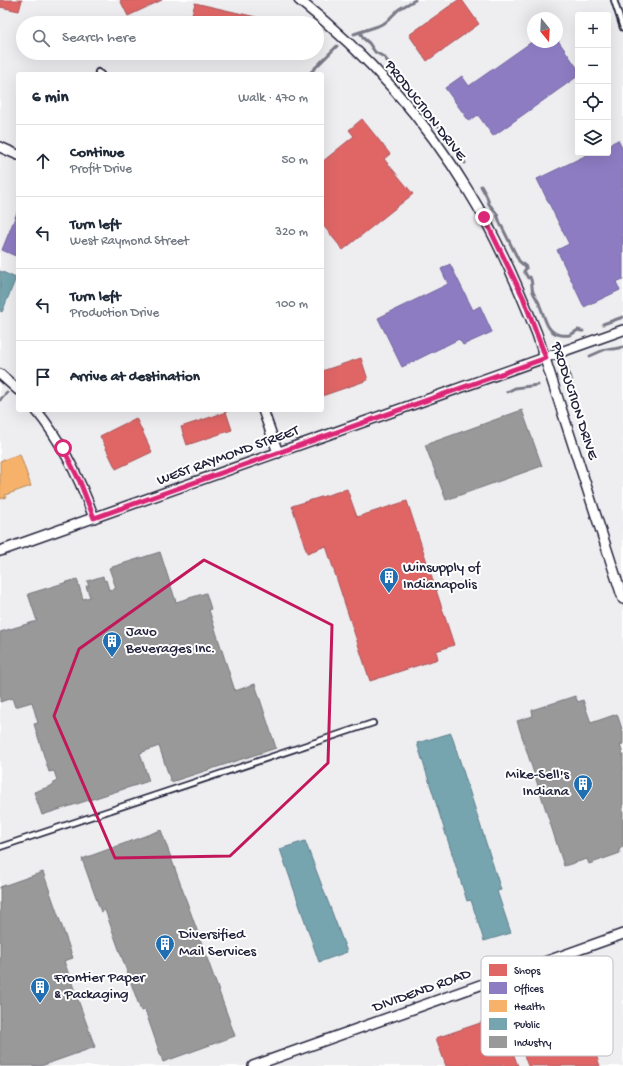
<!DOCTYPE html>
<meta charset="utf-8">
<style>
:root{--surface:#fff;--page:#f6f6f7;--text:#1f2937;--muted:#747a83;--line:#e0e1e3}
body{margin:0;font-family:"Gochi Hand",sans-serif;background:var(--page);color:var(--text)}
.controls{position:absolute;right:12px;top:12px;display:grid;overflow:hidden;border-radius:4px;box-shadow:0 4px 16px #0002}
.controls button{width:36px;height:36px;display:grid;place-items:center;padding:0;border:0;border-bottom:1px solid var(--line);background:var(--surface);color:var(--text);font:20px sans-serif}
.compass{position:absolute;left:527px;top:12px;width:36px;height:36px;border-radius:50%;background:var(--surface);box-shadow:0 4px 16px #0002;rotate:162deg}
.stop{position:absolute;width:12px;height:12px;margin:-9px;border:3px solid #db2777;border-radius:50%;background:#fff}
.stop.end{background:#db2777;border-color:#fff;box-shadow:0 1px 4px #0008}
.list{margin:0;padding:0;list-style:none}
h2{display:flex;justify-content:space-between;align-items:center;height:52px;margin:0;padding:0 16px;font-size:17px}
h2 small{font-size:13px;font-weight:400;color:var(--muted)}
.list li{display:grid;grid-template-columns:26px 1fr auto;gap:12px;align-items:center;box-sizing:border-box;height:72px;padding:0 16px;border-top:1px solid var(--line)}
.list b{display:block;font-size:15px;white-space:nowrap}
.list p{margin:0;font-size:13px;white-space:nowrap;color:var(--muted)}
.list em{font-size:13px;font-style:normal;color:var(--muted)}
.icon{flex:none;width:22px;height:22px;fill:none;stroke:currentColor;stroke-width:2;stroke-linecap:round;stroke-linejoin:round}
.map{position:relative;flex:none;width:623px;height:1066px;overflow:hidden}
.search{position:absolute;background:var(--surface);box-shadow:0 4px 16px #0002;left:16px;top:16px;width:308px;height:44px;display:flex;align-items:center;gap:10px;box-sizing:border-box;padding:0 14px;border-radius:22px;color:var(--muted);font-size:15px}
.panel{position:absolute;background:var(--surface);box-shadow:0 4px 16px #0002;left:16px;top:72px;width:308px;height:340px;border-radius:4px}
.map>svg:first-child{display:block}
</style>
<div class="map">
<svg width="623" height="1066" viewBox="0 0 623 1066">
<rect width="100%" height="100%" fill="#fff"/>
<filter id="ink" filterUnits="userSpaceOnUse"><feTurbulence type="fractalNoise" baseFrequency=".025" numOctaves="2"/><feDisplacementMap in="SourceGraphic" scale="8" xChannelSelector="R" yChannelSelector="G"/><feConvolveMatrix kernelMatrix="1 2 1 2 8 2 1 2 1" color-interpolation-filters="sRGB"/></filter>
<g filter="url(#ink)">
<path fill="#eeeef1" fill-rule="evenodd" d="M0 0H623V1066H0ZM578 15H608V153H578ZM533 18H557V42H533ZM23 23H317V53H23ZM18 74H322V410H18Z"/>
<path fill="#e06666" stroke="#a75259" d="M0 0H22L19 11 0 7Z
M120 0H162L128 16Z
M458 0H462L479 24 427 61 409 35Z
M195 3 256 17 255 23H190Z
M362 119 390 154 384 159 413 194 343 250 322 224V162L354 136 349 130Z
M361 358 368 380 322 396V371Z
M226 412 232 430 187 445 181 427Z
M136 418 152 452 116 469 100 436Z
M347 489 357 517 407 501 454 645 436 651 438 659 370 681 326 546 307 553 292 506Z
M573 990 600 1066H528L519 1042 510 1045 518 1066H446L436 1038 501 1016 507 1037 516 1034 509 1013Z"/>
<path fill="#8e7cc3" stroke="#6e619a" d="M557 39 578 69V76L493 136 478 115 469 121 445 88 462 76 469 86 533 41V42H557Z
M618 140 623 150V279L616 282 620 290 584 307 557 250 569 244 537 179 591 153H608V145Z
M18 210V257L2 250Z
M450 264 473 310 480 306 492 332 463 345 459 339 402 367 378 318 448 284 441 269Z"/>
<path fill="#f6b26b" stroke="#b6875d" d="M20 454 31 486 5 495 6 497 0 499V461Z"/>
<path fill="#76a5af" stroke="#5d7e8c" d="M0 271 16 278 2 312 0 311Z
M451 733 501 890 497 891 511 933 484 941 471 900 467 901 417 743Z
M305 841 347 952 319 962 280 849Z"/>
<path fill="#999" stroke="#75757d" d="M522 410 542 466 446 500 425 445Z
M160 552 176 602 206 593 211 609 209 610 235 691 255 684 276 748 171 782 159 746 140 753 149 781 42 815 34 792 51 786 57 780 54 771 49 772 34 724 38 723 32 702 15 707 12 698 0 702V632L37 621 28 594 77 579 83 599 90 597 86 586H89L87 581 103 576 104 581 106 580 109 590 116 588 109 568Z
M575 696 578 702 583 700 591 723 617 714 623 732V744L620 745 623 754V847L619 849 620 853 589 864 587 859 564 866 517 721 533 716 532 710Z
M161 830 235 1036 163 1062 145 1010 141 1011 105 910 101 912 82 859Z
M43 872 73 958 64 961 95 1047 41 1066H0V887Z"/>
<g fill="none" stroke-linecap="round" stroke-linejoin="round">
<path stroke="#7a7a88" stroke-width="3" d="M360 32 363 38 369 43 375 52 384 57 396 72
M354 34 378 26 386 22 399 9 415 0
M309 74 337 46
M410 88C414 91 414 95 417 98 419 101 422 102 424 105 431 117 439 127 447 137 454 146 458 156 465 163
M481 186 487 197 489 204 497 214 500 223 519 261 526 267V269L524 271 528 278 530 277C533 282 531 287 533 292 535 297 539 301 540 306 545 317 546 333 561 335 570 336 571 335 578 330L581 331H583
M603 324 623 317
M590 356 606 349H614L623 347
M568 368 567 370 571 378 572 387
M507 392 515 388 538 385
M0 400 7 393"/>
<g stroke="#22223b" stroke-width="8">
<path id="lane" d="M614 0 623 28
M98 72 101 74
M0 847 373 723"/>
</g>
<g stroke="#22223b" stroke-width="12">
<path id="street" d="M299 0C366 53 425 119 469 192 497 237 518 286 537 334L623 599
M0 147 18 155
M0 374 18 390
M36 410C63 443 80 479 94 518
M263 410 278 453
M0 551 623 330
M253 1066 623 934"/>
</g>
<use href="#lane" stroke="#fff" stroke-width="4.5"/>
<use href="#street" stroke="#fff" stroke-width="9"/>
</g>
</g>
<g fill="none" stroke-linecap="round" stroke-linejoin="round" filter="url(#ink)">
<path stroke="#db2777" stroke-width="5" d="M63 448 80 482 94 518 546 358 523 297 484 217"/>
</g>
<path fill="none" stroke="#c2185b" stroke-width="3" stroke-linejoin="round" d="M204 560 332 625 328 763 230 856 115 858 54 716 79 649Z"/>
<defs>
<g id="building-pin" transform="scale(1)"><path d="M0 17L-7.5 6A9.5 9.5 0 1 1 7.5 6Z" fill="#1f6fb2" stroke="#fff"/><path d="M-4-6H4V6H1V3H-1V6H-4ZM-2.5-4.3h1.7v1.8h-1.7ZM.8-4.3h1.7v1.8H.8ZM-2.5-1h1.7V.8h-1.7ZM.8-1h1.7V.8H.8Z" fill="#fff"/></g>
</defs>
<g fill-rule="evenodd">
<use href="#building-pin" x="389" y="577"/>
<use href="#building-pin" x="112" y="641"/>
<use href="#building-pin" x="583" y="784"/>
<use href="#building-pin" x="165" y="944"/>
<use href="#building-pin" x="40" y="987"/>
</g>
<g text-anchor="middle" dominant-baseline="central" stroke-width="4" stroke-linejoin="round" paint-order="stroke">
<g font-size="15" fill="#22223b" stroke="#fff">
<text transform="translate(425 111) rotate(52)">PRODUCTION DRIVE</text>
<text transform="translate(574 401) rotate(72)">PRODUCTION DRIVE</text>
<text transform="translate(228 456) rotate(-20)">WEST RAYMOND STREET</text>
<text transform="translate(422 991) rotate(-20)">DIVIDEND ROAD</text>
</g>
<g font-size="15" fill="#22223b" stroke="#fff" text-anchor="start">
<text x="403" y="568">Winsupply of<tspan x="403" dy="17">Indianapolis</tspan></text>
<text x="126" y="632">Javo<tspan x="126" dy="17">Beverages Inc.</tspan></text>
<text x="569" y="775" text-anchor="end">Mike-Sell's<tspan x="569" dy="17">Indiana</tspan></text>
<text x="179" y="935">Diversified<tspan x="179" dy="17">Mail Services</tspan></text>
<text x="54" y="978">Frontier Paper<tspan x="54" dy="17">&amp; Packaging</tspan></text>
</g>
</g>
<rect x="481" y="956" width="132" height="100" rx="6" fill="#fff" stroke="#bdbdc4" stroke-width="1"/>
<rect x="489" y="964" width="18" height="12" fill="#e06666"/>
<rect x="489" y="982" width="18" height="12" fill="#8e7cc3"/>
<rect x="489" y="1000" width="18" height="12" fill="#f6b26b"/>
<rect x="489" y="1018" width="18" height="12" fill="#76a5af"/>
<rect x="489" y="1036" width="18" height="12" fill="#999"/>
<g font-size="11" fill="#22223b">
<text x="514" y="974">Shops</text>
<text x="514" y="992">Offices</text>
<text x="514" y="1010">Health</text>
<text x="514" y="1028">Public</text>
<text x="514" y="1046">Industry</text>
</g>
</svg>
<div class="controls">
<button>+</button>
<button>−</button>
<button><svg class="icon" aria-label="locate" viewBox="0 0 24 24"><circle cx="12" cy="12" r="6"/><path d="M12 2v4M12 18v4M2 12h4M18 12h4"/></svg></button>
<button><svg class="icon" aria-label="layers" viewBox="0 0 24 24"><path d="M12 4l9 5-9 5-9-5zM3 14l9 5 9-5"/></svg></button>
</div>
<svg class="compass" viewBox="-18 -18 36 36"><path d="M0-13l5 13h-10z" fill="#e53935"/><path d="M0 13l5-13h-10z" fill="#747a83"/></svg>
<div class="stop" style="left:63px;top:448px"></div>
<div class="stop end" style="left:484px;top:217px"></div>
<div class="search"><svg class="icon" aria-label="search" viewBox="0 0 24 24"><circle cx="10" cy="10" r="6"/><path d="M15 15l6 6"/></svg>Search here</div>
<section class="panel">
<h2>6 min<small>Walk · 470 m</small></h2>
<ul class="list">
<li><svg class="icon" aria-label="ahead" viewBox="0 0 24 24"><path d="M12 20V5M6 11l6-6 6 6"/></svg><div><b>Continue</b><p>Profit Drive</p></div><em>50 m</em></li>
<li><svg class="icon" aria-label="left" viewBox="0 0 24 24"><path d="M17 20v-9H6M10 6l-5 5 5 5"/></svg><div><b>Turn left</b><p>West Raymond Street</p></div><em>320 m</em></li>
<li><svg class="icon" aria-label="left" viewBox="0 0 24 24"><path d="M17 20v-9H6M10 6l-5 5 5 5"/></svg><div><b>Turn left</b><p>Production Drive</p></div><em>100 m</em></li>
<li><svg class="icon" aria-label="arrive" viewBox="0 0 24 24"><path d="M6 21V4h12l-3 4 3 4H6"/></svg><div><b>Arrive at destination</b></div></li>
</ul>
</section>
</div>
